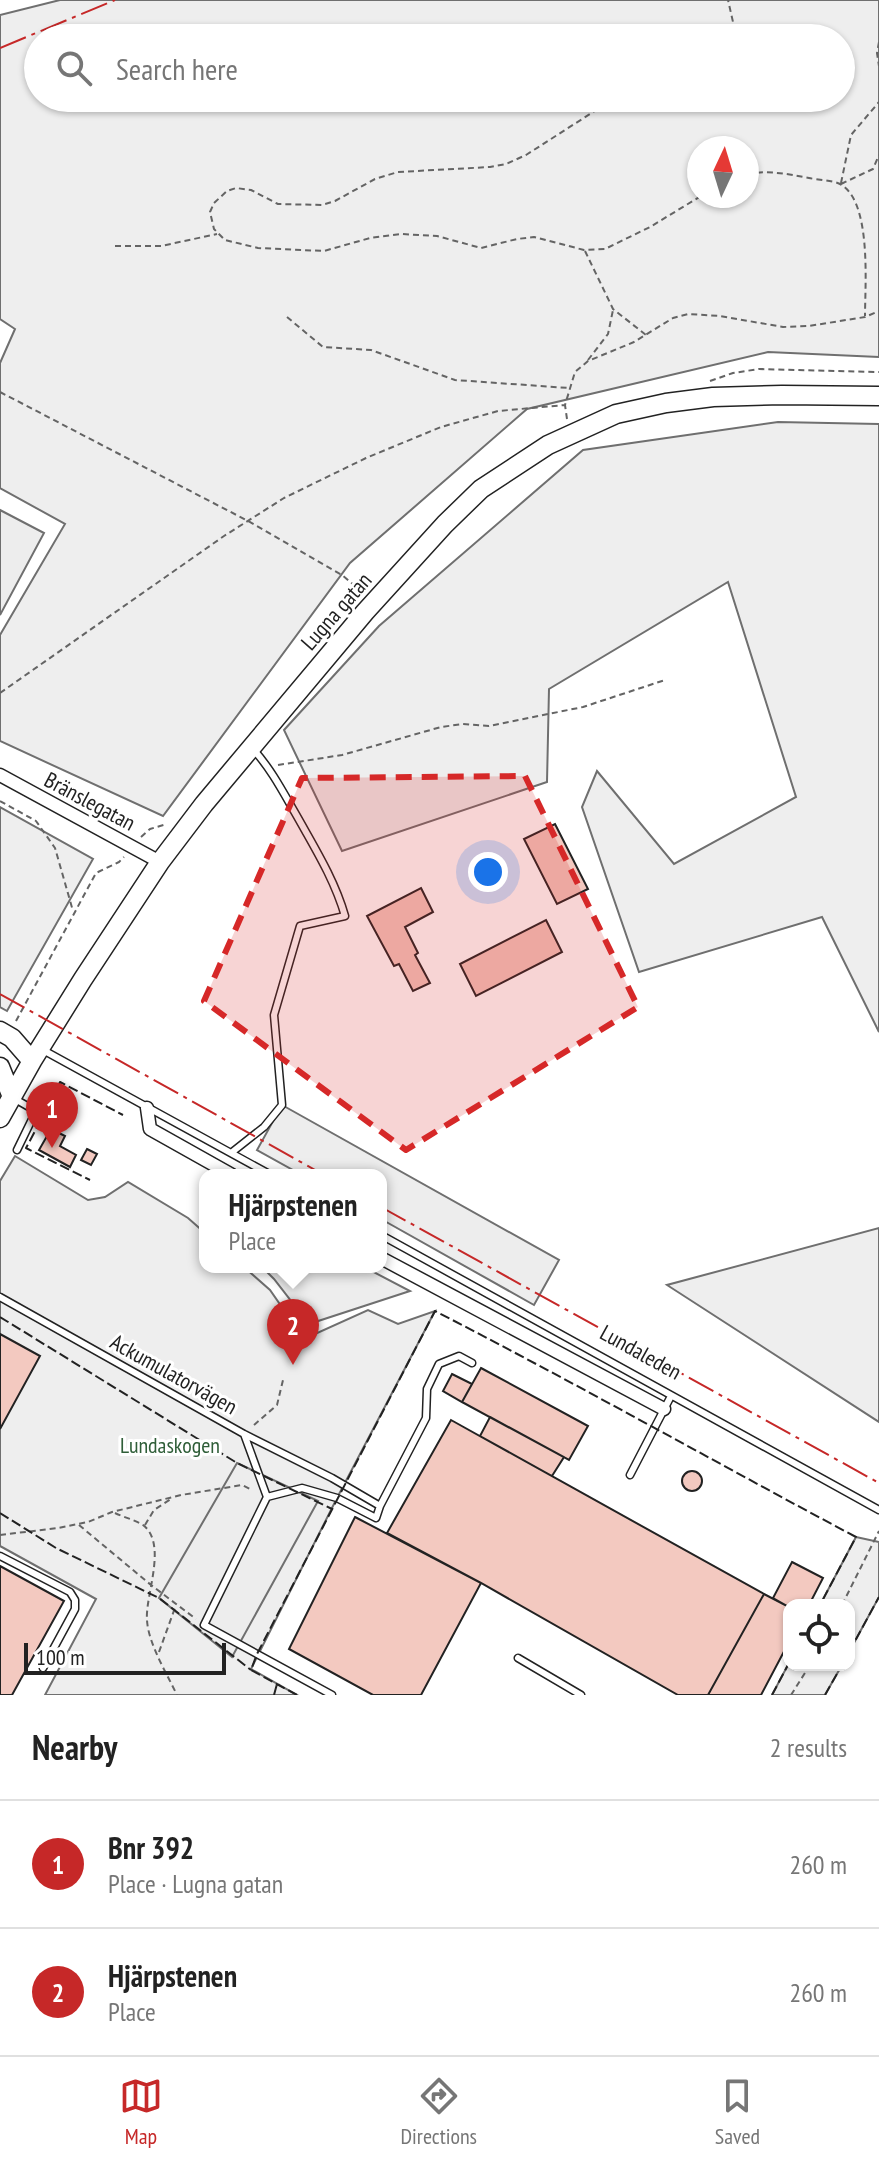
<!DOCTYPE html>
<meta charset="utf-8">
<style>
:root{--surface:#fff;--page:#f6f6f6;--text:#222;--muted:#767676;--line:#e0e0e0;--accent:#c62828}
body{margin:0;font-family:"PT Sans Narrow",sans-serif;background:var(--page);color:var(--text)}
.controls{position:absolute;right:24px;bottom:24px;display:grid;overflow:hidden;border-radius:16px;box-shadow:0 2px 6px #0004}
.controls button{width:72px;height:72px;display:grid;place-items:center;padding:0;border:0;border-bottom:2px solid var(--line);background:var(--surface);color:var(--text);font:40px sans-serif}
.compass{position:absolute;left:687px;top:136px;width:72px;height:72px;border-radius:50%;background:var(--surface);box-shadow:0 2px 6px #0004;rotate:4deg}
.scale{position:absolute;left:24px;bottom:20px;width:202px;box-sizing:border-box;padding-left:8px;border:4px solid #222;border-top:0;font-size:22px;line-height:28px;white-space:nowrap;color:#222;-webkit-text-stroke:6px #fff;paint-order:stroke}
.you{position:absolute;left:488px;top:872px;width:28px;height:28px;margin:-20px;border:6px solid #fff;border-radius:50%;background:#1a73e8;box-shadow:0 0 0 12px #1a73e833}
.badge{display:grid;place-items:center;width:52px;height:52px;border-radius:50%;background:var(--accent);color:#fff;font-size:26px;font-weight:700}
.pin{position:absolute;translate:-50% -66px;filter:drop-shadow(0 2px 4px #0008)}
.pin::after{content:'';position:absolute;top:42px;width:28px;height:24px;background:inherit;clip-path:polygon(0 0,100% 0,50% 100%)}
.popup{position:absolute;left:199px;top:1169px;width:188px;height:104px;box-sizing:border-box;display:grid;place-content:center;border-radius:16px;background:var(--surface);filter:drop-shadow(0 2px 6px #0005);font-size:26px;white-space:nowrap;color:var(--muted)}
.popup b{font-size:30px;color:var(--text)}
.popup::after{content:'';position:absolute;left:50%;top:100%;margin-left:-16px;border:16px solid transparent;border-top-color:var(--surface)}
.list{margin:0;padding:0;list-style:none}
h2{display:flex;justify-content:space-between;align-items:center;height:104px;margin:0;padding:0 32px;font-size:34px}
h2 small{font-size:26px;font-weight:400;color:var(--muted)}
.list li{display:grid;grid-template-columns:52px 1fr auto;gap:24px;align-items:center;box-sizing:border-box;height:128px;padding:0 32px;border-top:2px solid var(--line)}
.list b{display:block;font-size:30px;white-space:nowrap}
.list p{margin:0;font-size:26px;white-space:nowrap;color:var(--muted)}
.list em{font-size:26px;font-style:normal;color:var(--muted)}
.icon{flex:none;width:44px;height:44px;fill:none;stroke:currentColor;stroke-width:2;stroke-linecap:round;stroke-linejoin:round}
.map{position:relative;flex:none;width:879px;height:1695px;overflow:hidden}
.search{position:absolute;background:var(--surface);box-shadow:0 2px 6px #0004;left:24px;right:24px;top:24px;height:88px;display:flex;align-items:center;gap:20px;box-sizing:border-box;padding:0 28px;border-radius:44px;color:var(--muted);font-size:30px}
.sheet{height:360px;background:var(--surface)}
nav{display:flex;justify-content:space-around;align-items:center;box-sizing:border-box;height:112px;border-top:2px solid var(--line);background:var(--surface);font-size:22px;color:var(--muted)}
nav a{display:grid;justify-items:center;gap:4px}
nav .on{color:var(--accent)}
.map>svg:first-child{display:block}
</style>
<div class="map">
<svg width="879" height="1695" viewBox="0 0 879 1695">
<rect width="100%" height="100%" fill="#fff"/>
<path fill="#eee" stroke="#6f6f6f" stroke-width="2" fill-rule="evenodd" d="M60 0H879V357L768 352 527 409 350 563 163 816 0 741V635L65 524 0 488V363L15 329 0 319V15ZM841 38V98H38V38ZM747 148V196H699V148Z
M778 422 879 424V1032L822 917 639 972 582 807 597 771 674 864 796 797 728 582 549 689 547 782 342 851 284 730 379 626 583 450Z
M0 807 93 859 7 1011 0 1007Z
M15 1156 88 1200 105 1197 128 1182 188 1218 205 1233V1267H244L270 1290 304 1339 368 1310 398 1324 435 1311 337 1498 251 1669 297 1695H45L96 1599 0 1546V1181Z
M879 1228V1422L667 1285Z
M856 1537 879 1542V1597L849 1652V1605H820Z
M789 1663V1665H842L825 1695H772Z"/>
<path fill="#ededed" stroke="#6f6f6f" stroke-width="2" d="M0 510 44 533 0 615Z
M282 1105 559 1260 534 1305 381 1219V1175H302L257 1150Z
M262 1267H364L410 1291 309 1324 274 1279Z
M237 1463 318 1501 232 1657 159 1598Z"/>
<path fill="#f3c9c0" stroke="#222" stroke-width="2" d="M555 824 588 889 557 904 524 839Z
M421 888 433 912 405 927 418 953 415 955 430 983 413 991 399 964 394 966 367 916Z
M546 920 562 952 476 996 460 964Z
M51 1129 65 1136 60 1146 76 1155 70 1167 39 1150Z
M87 1149 97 1154 91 1165 81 1160Z
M0 1334 40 1356 0 1429Z
M481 1368 588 1426 569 1460 462 1402Z
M452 1374 472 1384 462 1402 443 1391Z
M490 1417 564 1457 552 1476 480 1436Z
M451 1420 764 1594 708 1695H678L481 1583 387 1533Z
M682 1481a10 10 0 1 1 20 0a10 10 0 1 1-20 0Z
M355 1517 481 1583 421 1695H373L289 1649Z
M792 1562 823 1578 809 1605H789V1607L773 1598Z
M0 1566 64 1601 12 1695H0Z
M764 1594 789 1607V1642L761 1695H708Z"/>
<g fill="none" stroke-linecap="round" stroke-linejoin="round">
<g stroke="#222" stroke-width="9">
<path id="lane" d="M43 1050 271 1175
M15 1099 36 1111 17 1150
M231 1153 264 1127 282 1105 274 1015 300 926 345 916C335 881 316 850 298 818 284 794 272 770 253 749
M381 1235 879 1510
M0 1297 244 1434 332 1478 380 1506
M244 1434 267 1497 204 1625 332 1695
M630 1475 671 1396
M267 1497 302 1488 337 1498 376 1518 380 1506 426 1418 427 1389 439 1364 459 1356 472 1363
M0 1556 70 1592 75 1600V1609L43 1668
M518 1658 581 1695"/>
</g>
<g stroke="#222" stroke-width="15">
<path id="street" d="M0 775 160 862
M147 1108 150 1129 232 1175
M381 1258 664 1409"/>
</g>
<g stroke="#222" stroke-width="21">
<path id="secondary" d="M0 1031 12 1038 32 1061
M0 1067 12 1097
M0 1118 32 1061 83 979 160 862 204 804 365 612 445 524 481 489 548 445 616 414 666 403 713 397 782 395 879 396"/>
</g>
<path stroke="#646464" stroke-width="2" stroke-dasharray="6 4" stroke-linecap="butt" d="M722 38 727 33 733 22 728 0
M879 42 877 53 879 66
M615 98 526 155 506 164 490 167 398 172 375 179 335 201 322 205 278 204 251 190 236 188 227 191 214 203 210 212 214 229 225 240 258 248 324 251 370 238 401 234 437 236 481 248 517 239 534 237 584 250 605 249 650 227 701 196
M747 174C769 170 787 174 809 178 818 180 832 180 840 184 872 201 865 285 865 316
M841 183 851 135 879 102
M841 184 873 169 879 155
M115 246H161L217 234
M585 251 613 309 646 335
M287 317 323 347 371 350 455 380 569 388
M588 360 608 334 613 310
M710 381 733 373 759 369 879 372
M0 392 248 521 342 575 361 591
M567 419 565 405 575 372 588 361 634 342 673 318 688 314 720 316 783 327 809 326 865 317 879 311
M0 693 224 536 284 498 366 458 441 427 498 411 565 405
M278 765 342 755 441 727 463 724 489 726 583 707 665 680
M0 801 36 821 55 848 73 911
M141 837 150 829 167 824
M16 1021 96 873 119 862 124 857
M254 1425 277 1405 283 1380
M115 1513C123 1517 135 1520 143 1525 168 1544 145 1595 147 1620 148 1643 167 1674 177 1695
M79 1525 151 1585 196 1619
M145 1525 154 1510 171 1499
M0 1535 58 1528 88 1522 112 1512 181 1495 242 1485 252 1490
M842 1605 879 1531
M159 1652 176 1605
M791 1695 810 1665"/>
<use href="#lane" stroke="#fff" stroke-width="6"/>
<use href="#street" stroke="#fff" stroke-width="12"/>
<use href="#secondary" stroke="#fff" stroke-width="18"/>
<path stroke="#222" stroke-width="2" stroke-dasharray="10 4" stroke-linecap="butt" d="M46 1111 60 1082 123 1115
M41 1120 26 1148 90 1180
M0 1317 237 1463 332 1509
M0 1513 56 1548 159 1598 251 1670
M849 1652 879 1597
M274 1695 277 1684 280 1685
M297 1695 251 1670 257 1654 435 1311C577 1384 715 1462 856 1537L820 1605
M772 1695 789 1663
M825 1695 842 1665"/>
<path stroke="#c62828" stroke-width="2" stroke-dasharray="28 6 4 6" stroke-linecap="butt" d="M0 48 115 0
M0 994 324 1175
M381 1207 879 1483"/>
</g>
<path fill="#d62828" fill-opacity="0.2" stroke="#d62828" stroke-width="6" stroke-dasharray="16 10" stroke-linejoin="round" d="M525 776 638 1007 406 1150 204 1001 302 778Z"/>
<g text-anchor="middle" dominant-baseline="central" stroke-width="6" stroke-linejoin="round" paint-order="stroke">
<g font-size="22" fill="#222" stroke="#fff">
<text transform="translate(336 611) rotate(-49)">Lugna gatan</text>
<text transform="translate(90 801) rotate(28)">Bränslegatan</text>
<text transform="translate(641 1352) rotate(29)">Lundaleden</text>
<text transform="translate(174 1374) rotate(29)">Ackumulatorvägen</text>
</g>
<g font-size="22" fill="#2f5e38" stroke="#fff">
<text x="170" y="1445">Lundaskogen</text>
</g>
</g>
</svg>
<div class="controls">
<button><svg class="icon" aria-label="locate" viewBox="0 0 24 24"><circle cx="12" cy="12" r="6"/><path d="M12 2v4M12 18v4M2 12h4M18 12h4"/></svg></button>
</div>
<svg class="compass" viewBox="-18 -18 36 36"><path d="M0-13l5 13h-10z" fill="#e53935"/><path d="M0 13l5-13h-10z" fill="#767676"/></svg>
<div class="scale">100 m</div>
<div class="you"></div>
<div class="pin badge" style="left:52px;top:1148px">1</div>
<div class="pin badge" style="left:293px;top:1365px">2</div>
<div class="popup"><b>Hjärpstenen</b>Place</div>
<div class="search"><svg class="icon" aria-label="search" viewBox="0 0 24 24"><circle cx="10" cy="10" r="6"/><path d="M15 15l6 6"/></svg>Search here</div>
</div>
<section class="sheet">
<h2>Nearby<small>2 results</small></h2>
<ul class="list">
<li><span class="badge">1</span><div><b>Bnr 392</b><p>Place · Lugna gatan</p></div><em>260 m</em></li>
<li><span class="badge">2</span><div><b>Hjärpstenen</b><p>Place</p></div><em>260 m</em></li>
</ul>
</section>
<nav>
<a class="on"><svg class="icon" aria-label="map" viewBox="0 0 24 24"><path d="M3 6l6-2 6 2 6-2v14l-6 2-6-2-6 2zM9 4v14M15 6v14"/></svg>Map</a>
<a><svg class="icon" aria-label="directions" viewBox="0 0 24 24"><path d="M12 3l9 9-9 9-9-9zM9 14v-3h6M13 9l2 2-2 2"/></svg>Directions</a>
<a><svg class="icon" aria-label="saved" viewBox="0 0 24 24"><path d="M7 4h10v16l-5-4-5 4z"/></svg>Saved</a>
</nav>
